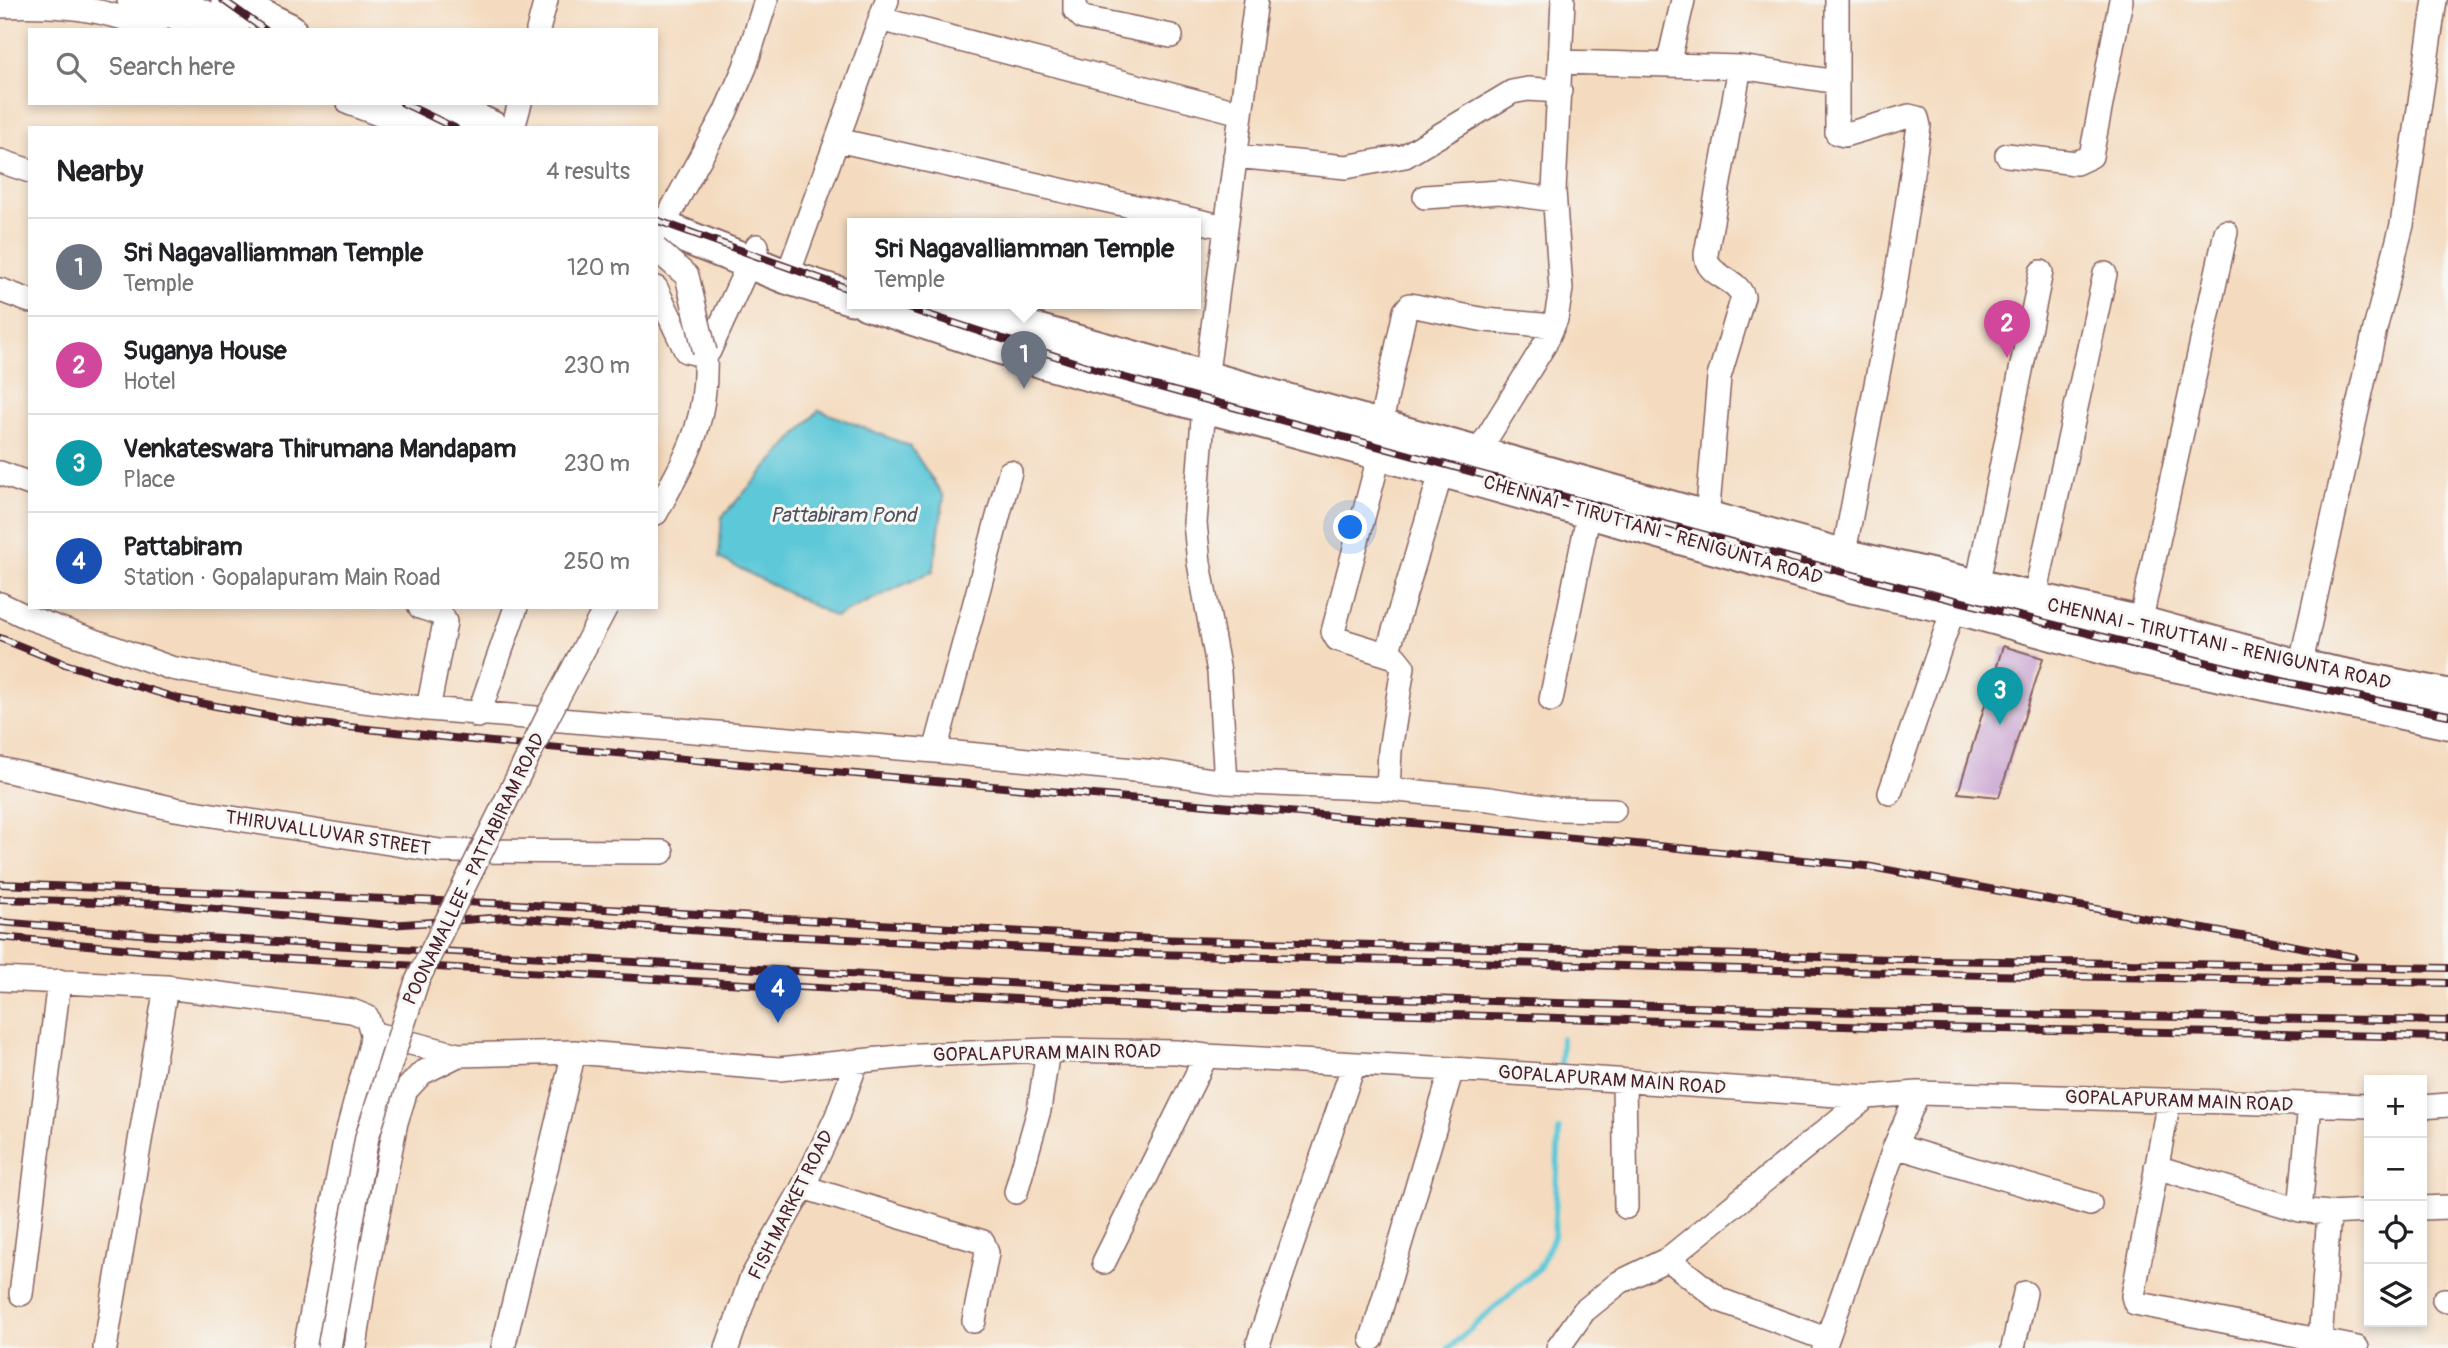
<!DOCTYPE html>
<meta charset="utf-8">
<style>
:root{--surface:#fff;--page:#f6f6f6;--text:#202124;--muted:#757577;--line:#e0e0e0;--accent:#1a73e8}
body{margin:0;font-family:Pangolin,sans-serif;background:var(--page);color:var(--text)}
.controls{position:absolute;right:21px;bottom:21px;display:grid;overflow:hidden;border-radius:0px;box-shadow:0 4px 10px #0003}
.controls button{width:63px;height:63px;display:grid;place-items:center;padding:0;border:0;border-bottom:2px solid var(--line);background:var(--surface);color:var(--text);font:35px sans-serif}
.you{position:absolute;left:1351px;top:528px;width:24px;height:24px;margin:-18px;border:5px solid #fff;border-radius:50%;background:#1a73e8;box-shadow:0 0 0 10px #1a73e833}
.badge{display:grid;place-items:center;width:46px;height:46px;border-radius:50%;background:var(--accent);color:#fff;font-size:23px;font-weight:700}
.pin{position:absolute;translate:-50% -58px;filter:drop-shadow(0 2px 4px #0008)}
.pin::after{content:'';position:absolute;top:37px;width:24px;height:21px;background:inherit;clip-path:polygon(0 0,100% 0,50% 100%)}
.popup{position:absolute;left:847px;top:218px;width:354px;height:91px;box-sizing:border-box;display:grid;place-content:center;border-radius:0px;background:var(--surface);filter:drop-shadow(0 2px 5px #0005);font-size:23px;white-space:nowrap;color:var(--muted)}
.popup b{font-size:26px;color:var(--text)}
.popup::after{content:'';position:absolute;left:50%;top:100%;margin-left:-14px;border:14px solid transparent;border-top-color:var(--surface)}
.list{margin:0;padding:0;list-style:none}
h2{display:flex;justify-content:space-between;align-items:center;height:91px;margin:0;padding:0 28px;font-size:30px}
h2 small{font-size:23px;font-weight:400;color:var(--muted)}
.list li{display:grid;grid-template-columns:46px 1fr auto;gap:21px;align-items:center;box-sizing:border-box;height:98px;padding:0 28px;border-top:2px solid var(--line)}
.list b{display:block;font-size:26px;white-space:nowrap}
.list p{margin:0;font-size:23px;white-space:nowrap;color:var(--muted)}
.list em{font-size:23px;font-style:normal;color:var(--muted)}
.icon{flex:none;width:38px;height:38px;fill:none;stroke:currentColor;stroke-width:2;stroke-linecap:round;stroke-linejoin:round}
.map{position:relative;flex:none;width:2448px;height:1348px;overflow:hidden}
.search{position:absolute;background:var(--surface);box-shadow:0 4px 10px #0003;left:28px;top:28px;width:630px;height:77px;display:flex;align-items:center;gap:18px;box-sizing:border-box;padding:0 24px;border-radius:0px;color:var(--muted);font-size:26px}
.panel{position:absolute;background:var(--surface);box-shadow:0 4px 10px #0003;left:28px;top:126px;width:630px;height:483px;border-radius:0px}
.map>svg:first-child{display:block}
</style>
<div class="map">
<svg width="2448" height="1348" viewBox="0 0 2448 1348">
<rect width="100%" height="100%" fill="#f6f6f2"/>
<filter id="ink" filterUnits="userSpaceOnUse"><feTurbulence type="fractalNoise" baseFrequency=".0143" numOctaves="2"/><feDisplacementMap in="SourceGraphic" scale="14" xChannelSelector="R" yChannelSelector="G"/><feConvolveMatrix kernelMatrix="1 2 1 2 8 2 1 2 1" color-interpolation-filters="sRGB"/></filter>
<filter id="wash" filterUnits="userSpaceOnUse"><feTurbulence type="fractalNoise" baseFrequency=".00686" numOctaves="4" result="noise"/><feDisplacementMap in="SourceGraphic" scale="28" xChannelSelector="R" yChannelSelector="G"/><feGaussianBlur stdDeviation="1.57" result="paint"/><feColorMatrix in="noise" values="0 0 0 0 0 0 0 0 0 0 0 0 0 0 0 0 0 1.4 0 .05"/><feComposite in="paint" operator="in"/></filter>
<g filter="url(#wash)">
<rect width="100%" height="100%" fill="#f4dbbf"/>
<path fill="#5dc8d8" stroke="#547482" stroke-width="2" d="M819 410 910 446 944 497 933 571 835 617 719 558 722 517Z"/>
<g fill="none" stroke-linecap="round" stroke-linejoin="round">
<path stroke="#5dc8d8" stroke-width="6" d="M1561 1064 1562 1038
M1449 1348 1539 1268 1554 1237 1559 1130"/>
</g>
<g id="blocks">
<path fill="#c69dcf" d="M2003 646 2043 658 1999 797 1958 793Z"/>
</g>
</g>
<g filter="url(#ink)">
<use href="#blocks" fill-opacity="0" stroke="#86615f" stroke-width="2"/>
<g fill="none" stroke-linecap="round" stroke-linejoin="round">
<g stroke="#86615f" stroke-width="26">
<path id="minor" d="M129 0 181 21
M887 0 837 140 1225 227
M1075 0V10L1083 18 1171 36
M0 6C58 4 102 7 156 30
M880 19 1241 113
M538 30 546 0
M1562 62 1740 67 1837 82V0
M1668 65 1683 0
M1837 82V133L1844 135 1909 116 1917 118 1919 126 1896 280 1841 568
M349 103 405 124
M513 128 520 103
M2007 155 2076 163 2091 156 2121 0
M1235 156 1346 167 1405 156 1512 92 1528 89 1560 91
M0 161 30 171
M1425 197 1500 192 1554 200
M662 227 725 113 745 67 766 0
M787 277 837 140
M656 288 686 351 699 354 709 351 757 246
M0 290 30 301
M1380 427 1405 311 1410 305 1485 320 1553 326
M1380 453 1333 632 1337 639 1395 657 1403 667 1390 750 1388 789
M1477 454 1545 344 1556 319 1561 289 1554 191 1563 0
M0 473 30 484
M656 513C689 452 708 424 705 352
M1707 519 1719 377 1743 297C1736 276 1706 278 1706 254L1740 67
M1977 586 2041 272
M2034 601 2105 274
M0 604 27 617 171 668 332 697 428 709 935 751 1166 773 1226 782 1388 789 1489 799 1557 809 1614 810
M420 607 441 614 445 622 428 709
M2140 623 2226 232
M1387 654 1442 470
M2300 667 2375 329 2402 225 2435 0
M1551 700 1589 512
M478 716 516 607
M935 751 1010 472
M0 769 175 809 440 851 662 852
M1226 782 1219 672 1199 563 1195 523 1206 380 1256 0
M1890 793 1954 607
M0 979 166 987 352 1011 367 1017 372 1033 371 1044 345 1141 305 1348
M379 1035 458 1055
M1624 1081 1626 1207
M2169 1100 2133 1296 2135 1303 2357 1348
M2422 1107 2448 1105
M1895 1146 2090 1204
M2156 1167 2300 1210 2329 1213 2369 1211
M803 1187 983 1242 987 1253 974 1321
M1016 1192 1039 1110 1048 1050
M2422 1208 2448 1207
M2300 1210 2310 1104
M1668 1259 1720 1300 1826 1339
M1104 1262 1206 1056
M21 1294 59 981
M2444 1300H2448
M1372 1339 1452 1069
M2320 1342 2329 1213
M1258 1344 1354 1064
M105 1348 166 987
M355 1348 363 1290 396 1122 406 1090 422 1073 458 1055 574 1052 779 1069 920 1055 1048 1050 1177 1052 1206 1056 1452 1069 1867 1097 1918 1093 2369 1106
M503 1348 574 1052
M727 1348 751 1279 803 1187 837 1116 856 1063
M1558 1348 1584 1311 1620 1282 1668 1259 1867 1097
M1824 1348 1895 1146 1918 1093
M2013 1348 2025 1293"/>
</g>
<g stroke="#86615f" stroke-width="37">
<path id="highway" d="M166 0 232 30
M228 0 289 30
M391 103 443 128
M441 103 492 128
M656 225 787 277 852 298
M867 303 1045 362 1471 478 1848 585 1971 611 2138 657 2448 722
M937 303 1844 556 2140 623 2300 667 2448 696"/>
</g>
<use href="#minor" stroke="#fff" stroke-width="23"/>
<use href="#highway" stroke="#fff" stroke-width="33"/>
<g stroke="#4a1f2b" stroke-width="8">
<path id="rail" d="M223 0 265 30
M403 103 455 128
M656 220 852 290
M892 303 1111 374 1857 576 2290 683 2448 715
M0 638 65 664 179 699 300 722 492 742 1480 829 1866 866 2354 957
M0 884 515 904 1152 939 1931 960 2448 968
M0 899 162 904 389 925 508 917 746 934 1153 954 1935 974 2448 983
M0 922 154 935 1152 991 1858 1012 2448 1021
M0 937 164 952 1163 1007 1880 1027 2448 1037"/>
</g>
<use href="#rail" stroke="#f6f6f2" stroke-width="5" stroke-dasharray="16" stroke-linecap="butt"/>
<g stroke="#86615f" stroke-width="26" stroke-linecap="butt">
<path id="minor-bridge" d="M656 249 687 276 705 352
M329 1348 367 1137 417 981 549 714 606 607"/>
</g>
<use href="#minor-bridge" stroke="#fff" stroke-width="23"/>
</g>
</g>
<g text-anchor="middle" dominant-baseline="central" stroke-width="6" stroke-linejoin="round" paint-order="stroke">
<g font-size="19" fill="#4a1f2b" stroke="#f6f6f2">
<text transform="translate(1653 530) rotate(16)">CHENNAI - TIRUTTANI - RENIGUNTA ROAD</text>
<text transform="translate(2219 644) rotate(13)">CHENNAI - TIRUTTANI - RENIGUNTA ROAD</text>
<text transform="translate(328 833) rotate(9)">THIRUVALLUVAR STREET</text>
<text transform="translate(474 869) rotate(-64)">POONAMALLEE - PATTABIRAM ROAD</text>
<text transform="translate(1047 1053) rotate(-1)">GOPALAPURAM MAIN ROAD</text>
<text transform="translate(1612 1080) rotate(4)">GOPALAPURAM MAIN ROAD</text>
<text transform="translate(2179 1101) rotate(2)">GOPALAPURAM MAIN ROAD</text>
<text transform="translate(791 1205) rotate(-63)">FISH MARKET ROAD</text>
</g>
<g font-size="21" font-style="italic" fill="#50525f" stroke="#f6f6f2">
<text x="843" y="515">Pattabiram Pond</text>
</g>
</g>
</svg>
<div class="controls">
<button>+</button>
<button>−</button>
<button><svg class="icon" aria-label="locate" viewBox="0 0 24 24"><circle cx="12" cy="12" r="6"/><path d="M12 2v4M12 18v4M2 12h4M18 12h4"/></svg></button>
<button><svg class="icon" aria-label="layers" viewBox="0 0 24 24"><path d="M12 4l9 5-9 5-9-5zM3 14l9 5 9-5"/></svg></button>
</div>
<div class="you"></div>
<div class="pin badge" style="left:1024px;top:389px;background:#6b7280">1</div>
<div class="popup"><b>Sri Nagavalliamman Temple</b>Temple</div>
<div class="pin badge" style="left:2007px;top:358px;background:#d1479c">2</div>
<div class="pin badge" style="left:2000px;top:725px;background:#0f9aa8">3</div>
<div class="pin badge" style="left:778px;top:1023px;background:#1a4fb4">4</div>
<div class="search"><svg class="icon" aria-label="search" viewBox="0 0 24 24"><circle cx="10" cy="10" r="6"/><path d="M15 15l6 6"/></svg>Search here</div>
<section class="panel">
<h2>Nearby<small>4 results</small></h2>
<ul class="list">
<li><span class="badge" style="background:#6b7280">1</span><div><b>Sri Nagavalliamman Temple</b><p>Temple</p></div><em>120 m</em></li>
<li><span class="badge" style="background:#d1479c">2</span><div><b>Suganya House</b><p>Hotel</p></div><em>230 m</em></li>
<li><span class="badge" style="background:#0f9aa8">3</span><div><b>Venkateswara Thirumana Mandapam</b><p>Place</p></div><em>230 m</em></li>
<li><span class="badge" style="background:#1a4fb4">4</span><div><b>Pattabiram</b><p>Station · Gopalapuram Main Road</p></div><em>250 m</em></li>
</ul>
</section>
</div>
